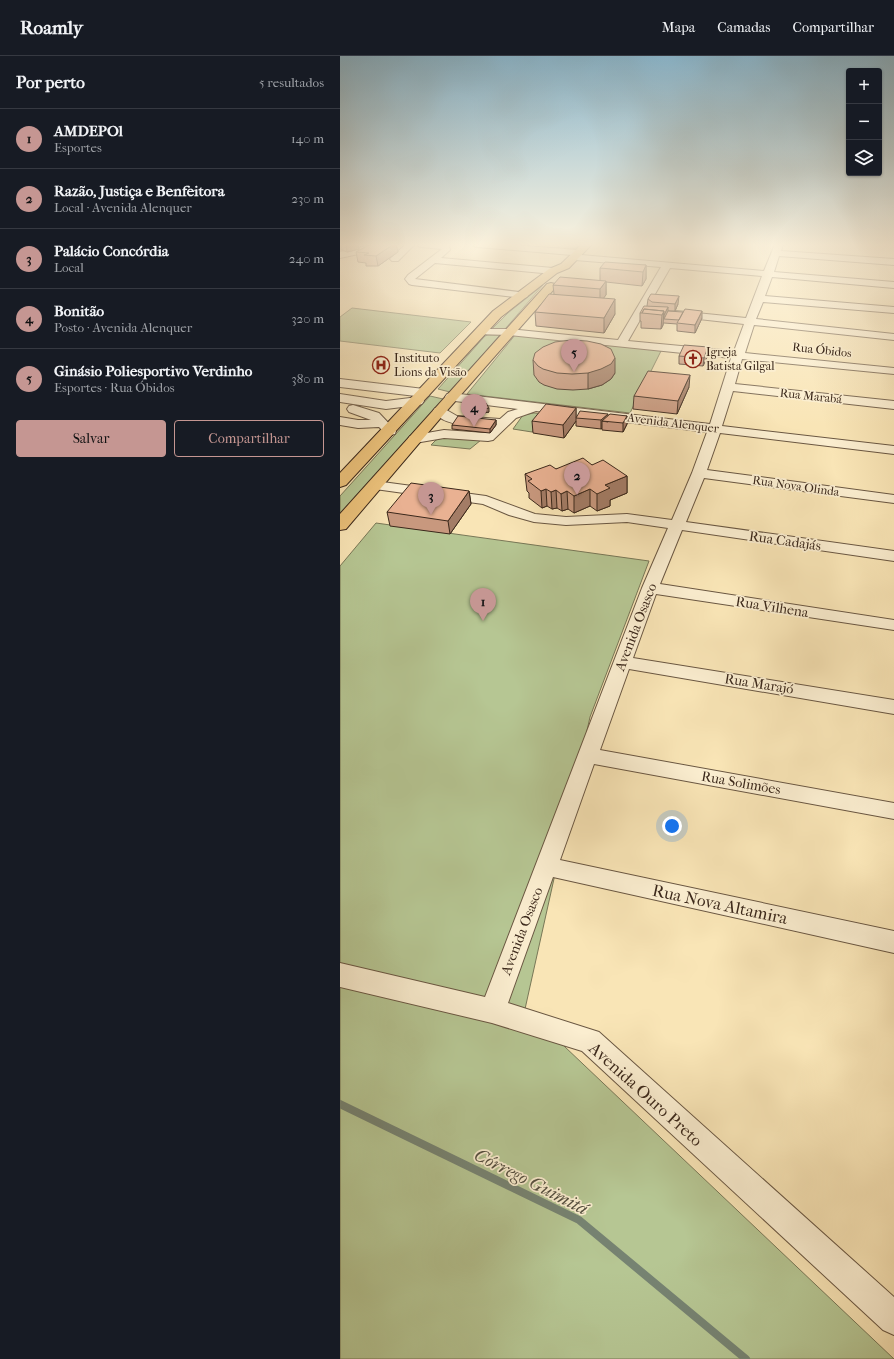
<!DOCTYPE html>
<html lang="pt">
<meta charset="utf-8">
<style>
:root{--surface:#171b24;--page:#20242c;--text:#f1f3f6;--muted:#9ea1a6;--line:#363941;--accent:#c59692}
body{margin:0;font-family:"IM FELL French Canon",serif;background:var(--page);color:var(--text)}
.controls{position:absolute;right:12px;top:12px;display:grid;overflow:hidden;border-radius:4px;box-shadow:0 1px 3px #0004}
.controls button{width:36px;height:36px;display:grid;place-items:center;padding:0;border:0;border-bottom:1px solid var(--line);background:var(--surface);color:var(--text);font:20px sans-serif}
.you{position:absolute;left:332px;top:770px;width:14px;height:14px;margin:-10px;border:3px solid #fff;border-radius:50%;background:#1a73e8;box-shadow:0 0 0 6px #1a73e833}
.badge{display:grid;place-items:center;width:26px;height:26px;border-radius:50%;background:var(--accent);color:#111;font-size:13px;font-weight:700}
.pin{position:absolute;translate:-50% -33px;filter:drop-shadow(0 1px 2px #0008)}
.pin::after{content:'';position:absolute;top:21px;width:14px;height:12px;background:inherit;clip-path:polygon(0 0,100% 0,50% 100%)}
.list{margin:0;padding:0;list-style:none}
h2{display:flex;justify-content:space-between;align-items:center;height:52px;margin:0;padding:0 16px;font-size:17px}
h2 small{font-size:13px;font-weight:400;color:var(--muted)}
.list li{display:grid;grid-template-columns:26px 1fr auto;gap:12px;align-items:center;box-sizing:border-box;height:60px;padding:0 16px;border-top:1px solid var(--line)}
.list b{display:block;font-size:15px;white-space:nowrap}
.list p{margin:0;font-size:13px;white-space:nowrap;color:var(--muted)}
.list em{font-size:13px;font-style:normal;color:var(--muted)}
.actions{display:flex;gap:8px;padding:12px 16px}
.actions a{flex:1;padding:9px 0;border:1px solid var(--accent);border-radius:4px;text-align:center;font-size:14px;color:var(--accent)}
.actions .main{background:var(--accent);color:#111}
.icon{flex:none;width:22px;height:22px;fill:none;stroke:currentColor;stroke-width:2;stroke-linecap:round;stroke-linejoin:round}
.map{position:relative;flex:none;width:554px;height:1303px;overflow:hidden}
header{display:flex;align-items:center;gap:24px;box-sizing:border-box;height:56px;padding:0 20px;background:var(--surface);border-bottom:1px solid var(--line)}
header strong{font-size:19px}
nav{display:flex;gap:22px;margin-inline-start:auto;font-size:14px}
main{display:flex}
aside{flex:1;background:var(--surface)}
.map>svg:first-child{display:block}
</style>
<header>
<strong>Roamly</strong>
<nav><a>Mapa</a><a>Camadas</a><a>Compartilhar</a></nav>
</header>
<main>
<aside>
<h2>Por perto<small>5 resultados</small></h2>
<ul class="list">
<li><span class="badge">1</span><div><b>AMDEPOl</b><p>Esportes</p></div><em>140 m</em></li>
<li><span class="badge">2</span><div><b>Razão, Justiça e Benfeitora</b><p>Local · Avenida Alenquer</p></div><em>230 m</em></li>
<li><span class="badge">3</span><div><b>Palácio Concórdia</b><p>Local</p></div><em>240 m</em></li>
<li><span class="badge">4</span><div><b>Bonitão</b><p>Posto · Avenida Alenquer</p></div><em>320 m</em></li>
<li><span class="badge">5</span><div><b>Ginásio Poliesportivo Verdinho</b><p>Esportes · Rua Óbidos</p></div><em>380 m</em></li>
</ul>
<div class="actions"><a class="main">Salvar</a><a>Compartilhar</a></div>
</aside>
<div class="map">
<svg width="554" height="1303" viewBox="0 0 554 1303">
<rect width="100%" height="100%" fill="#f9e5b6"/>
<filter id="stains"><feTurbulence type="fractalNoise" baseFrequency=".005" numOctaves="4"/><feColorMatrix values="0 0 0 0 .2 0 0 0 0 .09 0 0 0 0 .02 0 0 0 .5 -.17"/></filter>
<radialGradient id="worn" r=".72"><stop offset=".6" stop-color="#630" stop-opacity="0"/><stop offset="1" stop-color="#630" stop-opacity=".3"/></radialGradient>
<path fill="#b6c693" stroke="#787757" d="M200 188H241C232 198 215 193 203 192L200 190Z
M203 229 165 273H152L168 257Z
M12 252 131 266 100 297 0 285V261Z
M176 278 322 293 290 357 127 338Z
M148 279H160L110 336 98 333 145 280Z
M90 340 103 343 0 460V440Z
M194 357 205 358 192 376 173 373 183 359Z
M105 381 141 384 130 393 91 389 96 384Z
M36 467 309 505 250 661 185 953 554 1303H0V510Z"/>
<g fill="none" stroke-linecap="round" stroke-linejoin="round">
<path stroke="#768372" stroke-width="8" d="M0 1048 239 1164 406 1303"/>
<g stroke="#6a5742" stroke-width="2">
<path id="minor" d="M35 188H47L46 190 28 196 0 202V196Z
M66 188H75L58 205H52L50 203 52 201Z
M77 188H106L109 190 110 194 101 202 213 212 218 215 213 218 95 207 75 223 187 237 188 239 187 241 183 242 72 229 69 228 65 223 68 219 102 193 81 191 78 190Z
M133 188H163L238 194 241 195 243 197 241 199 424 215 435 188H443L441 195 554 203V209L439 200 434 216 554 226V232L432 221 425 240 554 251V257L423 246 416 263 554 278V284L414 269 405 297 554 312V318L402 303 395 328 554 345V353L393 335 382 370 554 390V398L380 377 367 414 554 439V447L364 422 346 466 554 495V505L342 474 320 528 554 564V574L316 538 293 602 554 644V658L289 613 260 694 554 747V763L254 708 220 804 554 875V897L213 821 168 947 259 976 554 1241V1279L543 1274 242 995 152 967 0 931V907L145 941 302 532 328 472 287 466 226 469 194 466 169 459 143 448 35 433 30 432 28 429 30 426 35 425 146 440 195 458 226 461 287 458 332 464 352 417 367 376 196 355 176 362 153 384 148 385 104 382 75 387 70 386 68 383 70 380 104 374 145 377 152 370C134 369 105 372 93 355L95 352H103L117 360 160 363 168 356 178 353 107 344 105 341 107 338 111 337 370 368 391 302 169 279 136 278 135 276 136 274 140 273H169L278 284 321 211 235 204 232 203 230 201 232 199 137 191 134 190ZM330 212 422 220 406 262 307 252ZM304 257 404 268 394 295 288 285Z
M0 323 84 333 88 334 90 337 88 340 84 341 0 331Z
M0 338 46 345 78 341 82 342 84 345 82 348 78 349 46 353 0 346Z
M13 349 39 357 56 375 55 378C47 380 44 376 39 371L18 372 0 369V361L18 364H31L9 356 7 353 9 350Z"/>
</g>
<g stroke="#3b281b" stroke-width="2">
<path id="major" d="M242 188H252L229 212 217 217 161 261 6 429 0 431V417L153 255 209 213 221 208Z
M211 227 215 228 217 230 215 232 104 358 6 473 0 474V458L207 228Z"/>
</g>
<use href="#minor" fill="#fbeed0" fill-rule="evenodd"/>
<use href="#major" fill="#ecc27b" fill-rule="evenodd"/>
</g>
<path fill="#c8987e" stroke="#3b281b" d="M0 188H18L19 193 7 196 2 194H0Z
M31 188H56L58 196 38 210H26V207L18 206 16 196Z
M306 209V223L302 230 266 226V239L263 242 275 258 264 277 196 270 195 256 214 238 213 229 260 225V212Z
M308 243 338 248 335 255H328L362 262 355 277 337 275V268L324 267H323V269L321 273 301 272V265H300V257L307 250Z
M368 291V299L363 310 339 308V300Z
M193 304 275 317 271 323 262 329 248 333 233 334 217 333 204 329 199 326 194 319Z
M349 331 337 358 293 353 294 340Z
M124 351 149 356 127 360 125 355Z
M236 352V361L287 360V368L283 376 262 374V372L261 373 236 370V365L224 382 193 377 192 365Z
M156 364V369L150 377 112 373V369Z
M252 409 287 420V437L270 444V450L257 455 250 450 234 457 228 453 222 455 217 452 212 453 207 450 202 452 189 442V437L187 435 185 418 216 413Z
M129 435 131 448 110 478 50 470 47 456Z"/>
<path fill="#a37c66" stroke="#3b281b" d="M0 188H1L2 194H0Z
M6 188H18L19 193 7 196Z
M54 188H56L58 196 38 210 36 200Z
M306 209V223L302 230 303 216Z
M266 225V239L260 247V233Z
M339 240 338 248 335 255V248Z
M275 243V258L264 277V262Z
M328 251V259L324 263V259Z
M324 255 323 269 321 273 322 259Z
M362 255V262L355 277V269Z
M368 291V299L363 310 364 302Z
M275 302V317L271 323 262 329 248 333V317Z
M350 319 349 331 337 358 338 345Z
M149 352V356L127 360V356Z
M236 352V365L224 382 223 369Z
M268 358V366L262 365V372L261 373V364Z
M287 360V368L283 376V367Z
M156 364V369L150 377V373Z
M287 420V437L270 444V450L257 455V438L265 429Z
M206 433 207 450 202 452 201 435Z
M250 433V450L234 457V440Z
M216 434 217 452 212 453 211 436Z
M129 435 131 448 110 478 108 465Z
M227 435 228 453 222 455 221 438Z"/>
<path fill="#e9b192" stroke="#3b281b" d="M31 188H54L36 200 24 199 29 197 16 196Z
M265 206 306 209 303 216 260 212Z
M220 221 266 225 260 233 213 229Z
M209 238 275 243 264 262 195 256Z
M311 238 339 240 335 248 312 246 308 243Z
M304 250 328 251 324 259V255L304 253 302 257H300Z
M304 253 324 255 322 259 302 257Z
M345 253 362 255 355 269 337 267Z
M328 255 343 256 339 264 324 263Z
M231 284 247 285 261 288 271 293 275 302 271 308 261 313 248 317 232 318 217 317 203 313 198 310 193 304 195 297 203 291 215 286Z
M344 289 368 291 364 302 339 300Z
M308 315 350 319 338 345 294 340Z
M146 347 149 352 127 356 124 351Z
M206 348 236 352 223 369 192 365Z
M240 355 268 358 261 364 236 362Z
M270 358 287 360 283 367 262 365Z
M118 360 156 364 150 373 112 369Z
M243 402 252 409 263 404 287 420 265 429 270 432 257 438 250 433 234 440 227 435 221 438 216 434 211 436 206 433 201 435 188 425 192 423 185 418 210 409 216 413Z
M71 427 129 435 108 465 47 456Z"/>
<linearGradient id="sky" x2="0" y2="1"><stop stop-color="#8ab8d0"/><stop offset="0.51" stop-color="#fcf3de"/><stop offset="1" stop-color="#fcf3de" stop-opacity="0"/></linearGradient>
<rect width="554" height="370" fill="url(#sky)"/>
<defs>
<g id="church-ring" transform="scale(0.9)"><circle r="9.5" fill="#fbeed0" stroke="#8f2418" stroke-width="1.5"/><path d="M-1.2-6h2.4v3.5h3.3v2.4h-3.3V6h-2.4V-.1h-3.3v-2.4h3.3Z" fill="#8f2418"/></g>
<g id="hospital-ring" transform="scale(0.9)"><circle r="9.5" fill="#fbeed0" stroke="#8f2418" stroke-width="1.5"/><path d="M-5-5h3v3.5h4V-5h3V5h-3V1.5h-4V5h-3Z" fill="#8f2418"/></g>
</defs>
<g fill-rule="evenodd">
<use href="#church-ring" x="353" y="303"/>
<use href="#hospital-ring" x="41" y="309"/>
</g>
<g text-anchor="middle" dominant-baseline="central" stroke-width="3.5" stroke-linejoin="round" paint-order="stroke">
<g font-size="12" fill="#3b281b" stroke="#fbeed0">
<text transform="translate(482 294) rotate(6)">Rua Óbidos</text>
<text transform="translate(471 340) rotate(6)">Rua Marabá</text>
<text transform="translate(333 367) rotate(7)">Avenida Alenquer</text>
<text transform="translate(456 430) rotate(8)">Rua Nova Olinda</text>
</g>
<g font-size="12" fill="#3b281b" stroke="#fbeed0" text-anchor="start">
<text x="366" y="296">Igreja<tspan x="366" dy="14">Batista Gilgal</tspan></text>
<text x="54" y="302">Instituto<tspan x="54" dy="14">Lions da Visão</tspan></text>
</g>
<g font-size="14" fill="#3b281b" stroke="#fbeed0">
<text transform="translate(445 485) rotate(8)">Rua Cadajás</text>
<text transform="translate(432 551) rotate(9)">Rua Vilhena</text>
<text transform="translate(296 571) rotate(-69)">Avenida Osasco</text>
<text transform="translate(419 628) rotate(9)">Rua Marajó</text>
<text transform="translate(401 727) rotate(10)">Rua Solimões</text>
<text transform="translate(182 875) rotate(-69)">Avenida Osasco</text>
</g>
<g font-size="17" fill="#3b281b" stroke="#fbeed0">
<text transform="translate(380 848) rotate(12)">Rua Nova Altamira</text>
<text transform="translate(306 1038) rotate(42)">Avenida Ouro Preto</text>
</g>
<g font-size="18" font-style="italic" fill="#544e3f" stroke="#fbeed0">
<text transform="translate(191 1126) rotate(27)">Córrego Guimitá</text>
</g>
</g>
<rect width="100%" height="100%" filter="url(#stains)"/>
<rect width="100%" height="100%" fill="url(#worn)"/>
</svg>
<div class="controls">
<button>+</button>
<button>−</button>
<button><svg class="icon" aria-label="layers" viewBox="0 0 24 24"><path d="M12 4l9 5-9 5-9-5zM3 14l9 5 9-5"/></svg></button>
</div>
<div class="you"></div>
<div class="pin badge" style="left:143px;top:565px">1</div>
<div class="pin badge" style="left:237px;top:439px">2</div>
<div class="pin badge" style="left:91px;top:459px">3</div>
<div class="pin badge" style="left:134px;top:371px">4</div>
<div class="pin badge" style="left:234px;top:316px">5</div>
</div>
</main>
